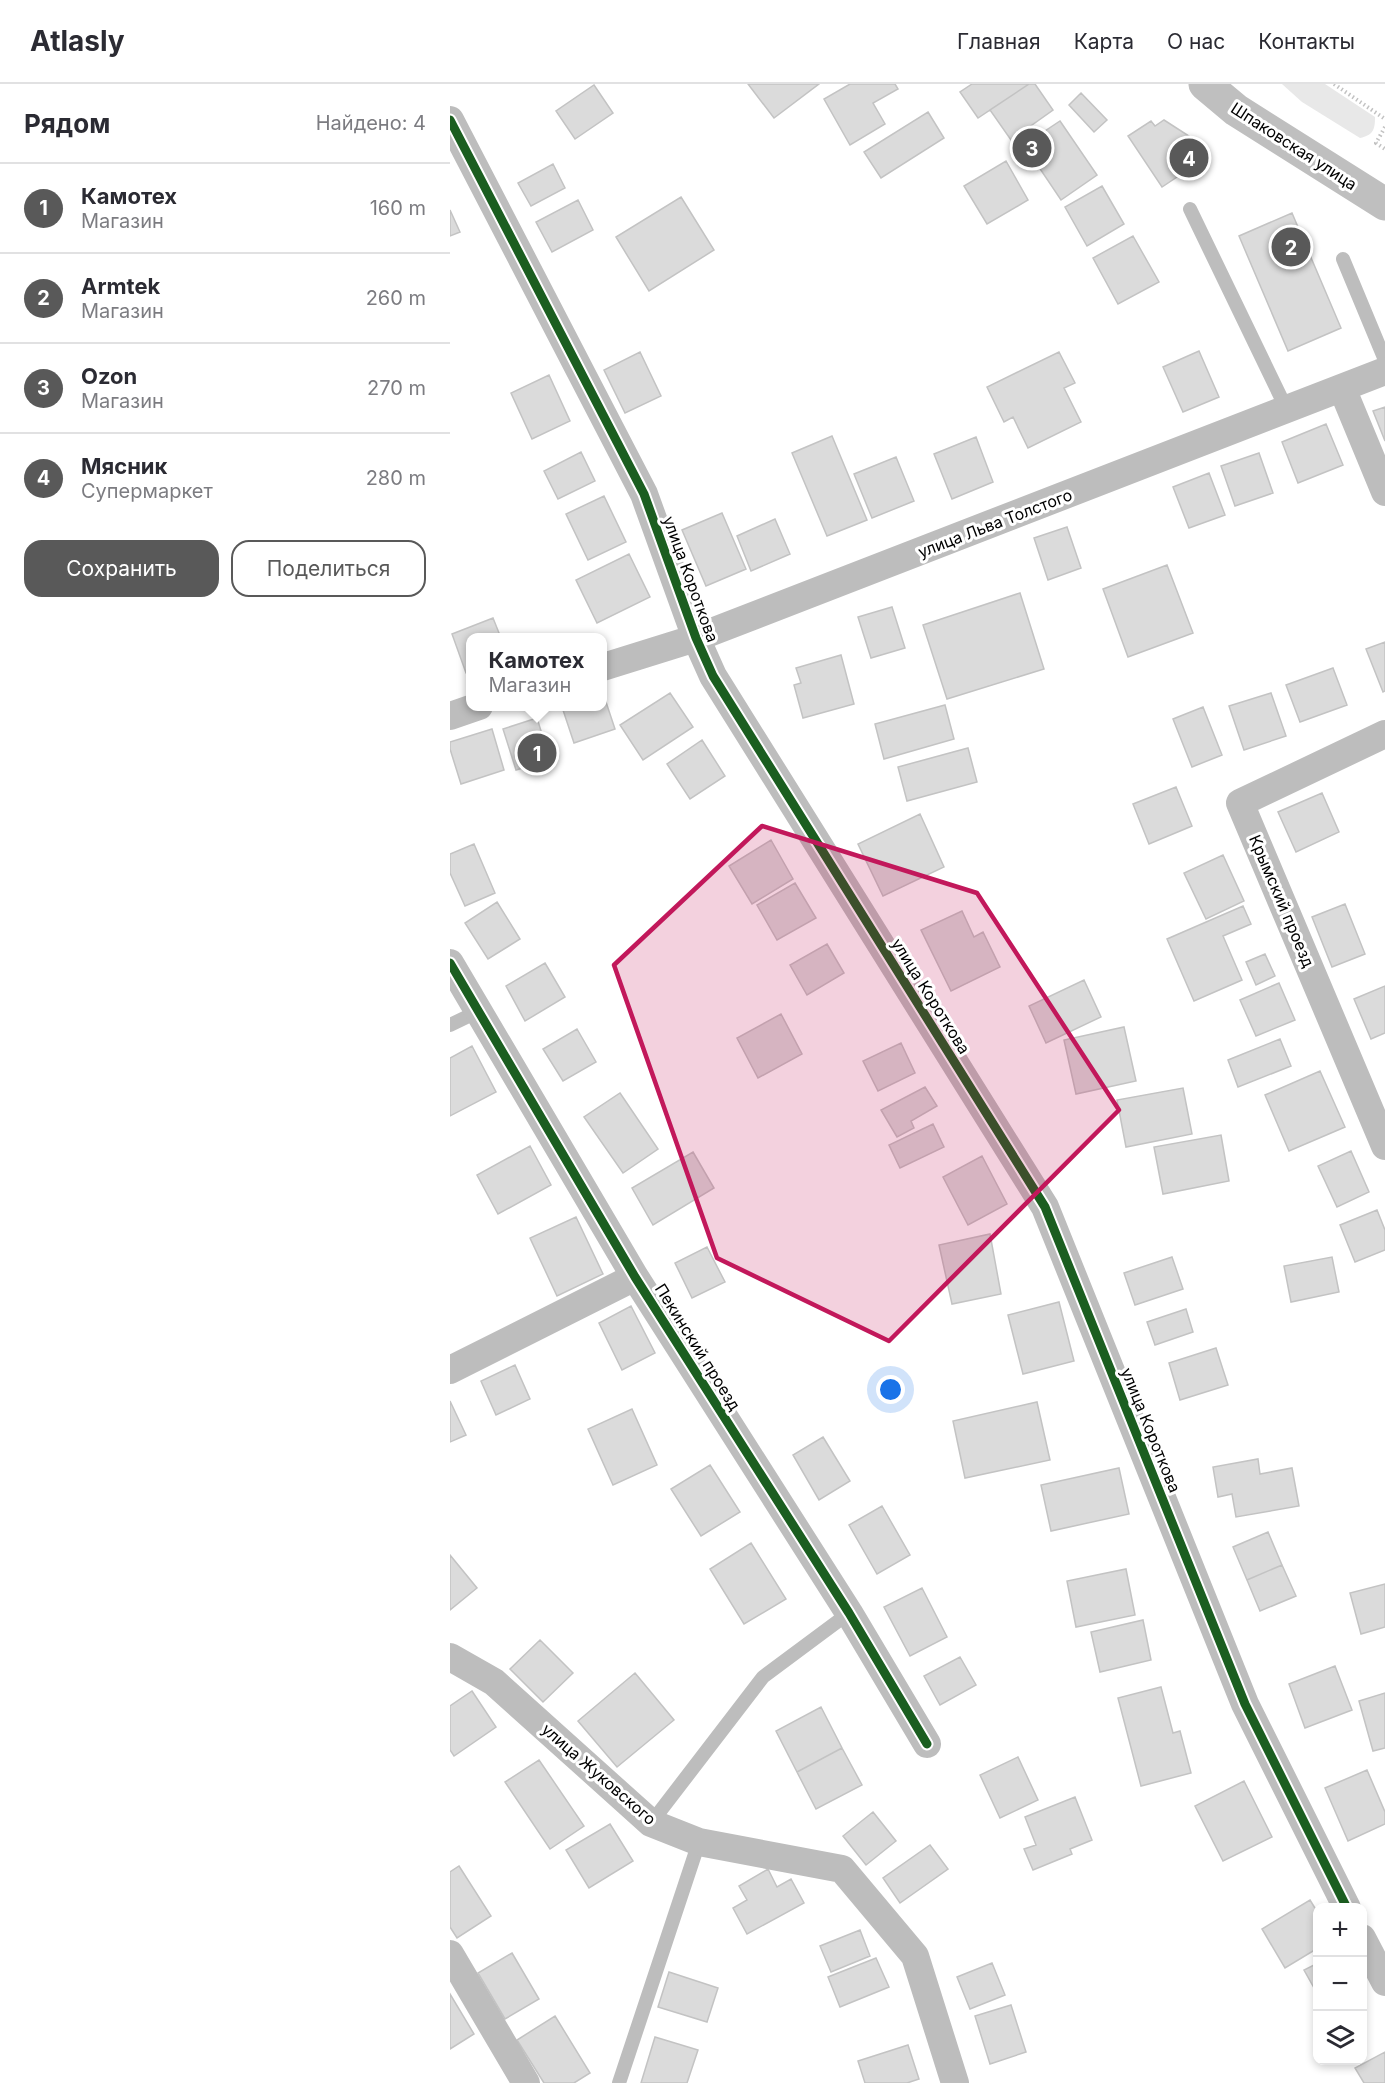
<!DOCTYPE html>
<html lang="ru">
<meta charset="utf-8">
<style>
:root{--surface:#fff;--page:#f7f7f7;--text:#2b2b33;--muted:#7c7c81;--line:#e1e1e2;--accent:#595959}
body{margin:0;font-family:Inter,sans-serif;background:var(--page);color:var(--text)}
.controls{position:absolute;right:18px;bottom:18px;display:grid;overflow:hidden;border-radius:12px;box-shadow:0 3px 9px #0003}
.controls button{width:54px;height:54px;display:grid;place-items:center;padding:0;border:0;border-bottom:2px solid var(--line);background:var(--surface);color:var(--text);font:30px sans-serif}
.you{position:absolute;left:441px;top:1306px;width:21px;height:21px;margin:-15px;border:4px solid #fff;border-radius:50%;background:#1a73e8;box-shadow:0 0 0 9px #1a73e833}
.badge{display:grid;place-items:center;width:39px;height:39px;border-radius:50%;background:var(--accent);color:#fff;font-size:20px;font-weight:700}
.pin{position:absolute;translate:-50% -50%;border:3px solid #fff;box-shadow:0 2px 6px #0006}
.popup{position:absolute;left:16px;top:549px;width:141px;height:78px;box-sizing:border-box;display:grid;place-content:center;border-radius:12px;background:var(--surface);filter:drop-shadow(0 2px 4px #0005);font-size:20px;white-space:nowrap;color:var(--muted)}
.popup b{font-size:22px;color:var(--text)}
.popup::after{content:'';position:absolute;left:50%;top:100%;margin-left:-12px;border:12px solid transparent;border-top-color:var(--surface)}
.list{margin:0;padding:0;list-style:none}
h2{display:flex;justify-content:space-between;align-items:center;height:78px;margin:0;padding:0 24px;font-size:26px}
h2 small{font-size:20px;font-weight:400;color:var(--muted)}
.list li{display:grid;grid-template-columns:39px 1fr auto;gap:18px;align-items:center;box-sizing:border-box;height:90px;padding:0 24px;border-top:2px solid var(--line)}
.list b{display:block;font-size:22px;white-space:nowrap}
.list p{margin:0;font-size:20px;white-space:nowrap;color:var(--muted)}
.list em{font-size:20px;font-style:normal;color:var(--muted)}
.actions{display:flex;gap:12px;padding:18px 24px}
.actions a{flex:1;padding:14px 0;border:2px solid var(--accent);border-radius:18px;text-align:center;font-size:21px;color:var(--accent)}
.actions .main{background:var(--accent);color:#fff}
.icon{flex:none;width:33px;height:33px;fill:none;stroke:currentColor;stroke-width:2;stroke-linecap:round;stroke-linejoin:round}
.map{position:relative;flex:none;width:935px;height:1999px;overflow:hidden}
header{display:flex;align-items:center;gap:36px;box-sizing:border-box;height:84px;padding:0 30px;background:var(--surface);border-bottom:2px solid var(--line)}
header strong{font-size:28px}
nav{display:flex;gap:33px;margin-inline-start:auto;font-size:21px}
main{display:flex}
aside{flex:1;background:var(--surface)}
.map>svg:first-child{display:block}
</style>
<header>
<strong>Atlasly</strong>
<nav><a>Главная</a><a>Карта</a><a>О нас</a><a>Контакты</a></nav>
</header>
<main>
<aside>
<h2>Рядом<small>Найдено: 4</small></h2>
<ul class="list">
<li><span class="badge">1</span><div><b>Камотех</b><p>Магазин</p></div><em>160 m</em></li>
<li><span class="badge">2</span><div><b>Armtek</b><p>Магазин</p></div><em>260 m</em></li>
<li><span class="badge">3</span><div><b>Ozon</b><p>Магазин</p></div><em>270 m</em></li>
<li><span class="badge">4</span><div><b>Мясник</b><p>Супермаркет</p></div><em>280 m</em></li>
</ul>
<div class="actions"><a class="main">Сохранить</a><a>Поделиться</a></div>
</aside>
<div class="map">
<svg width="935" height="1999" viewBox="0 0 935 1999">
<rect width="100%" height="100%" fill="#fff"/>
<path fill="#e8e8e8" d="M832 0H875L925 33C925 46 923 51 910 54L852 18Z"/>
<path fill="#dbdbdb" stroke="#c3c3c3" stroke-width="1.5" d="M298 0H369L324 34Z
M400 0H445L448 5 423 19 435 40 400 61 374 15Z
M522 0H579L528 34 510 8Z
M579 0H585L603 26 561 56 540 26Z
M144 1 163 29 125 55 106 27Z
M631 9 657 36 644 48 619 21Z
M478 28 494 54 431 94 414 68Z
M714 36 756 63 760 71 712 103 678 52 701 37 705 42Z
M610 37 647 91 611 116 574 61Z
M556 77 578 116 537 140 514 102Z
M103 80 115 104 81 122 68 99Z
M652 102 674 140 637 162 615 123Z
M231 113 264 166 199 207 166 153Z
M128 116 143 146 102 168 86 138Z
M0 126 10 148 0 152Z
M842 129 891 244 838 267 789 152Z
M683 152 709 198 668 220 643 174Z
M749 267 769 313 733 328 713 283Z
M190 268 211 312 175 329 154 286Z
M609 268 625 299 614 304 631 338 578 364 563 333 554 338 537 303Z
M99 291 120 337 82 355 61 309Z
M935 323V357L923 327Z
M876 340 893 381 848 399 832 358Z
M382 352 417 436 377 452 342 369Z
M526 353 543 398 502 415 484 370Z
M131 368 145 397 108 415 94 387Z
M809 369 823 409 785 422 771 382Z
M446 373 464 417 422 434 404 390Z
M759 389 775 431 739 444 723 403Z
M154 412 176 458 138 476 116 430Z
M272 429 296 485 256 502 232 446Z
M325 435 340 470 301 487 287 452Z
M617 443 631 484 598 496 584 454Z
M179 470 200 513 147 539 126 496Z
M717 481 743 549 678 573 653 505Z
M570 509 594 585 497 615 473 541Z
M442 523 455 564 421 574 408 533Z
M43 534 51 554H21V588L16 589 2 550Z
M935 558V607L933 608 916 565Z
M391 571 404 620 353 634 344 601 351 599 346 584Z
M883 584 897 621 850 638 836 601Z
M153 609 165 645 124 659 112 623 153 622Z
M220 609 243 643 193 676 170 641Z
M821 609 836 652 794 666 779 622Z
M495 621 504 655 434 675 425 640Z
M753 623 772 671 742 683 723 635Z
M87 634 100 676 66 686 53 645Z
M42 645 54 686 11 700 0 665V658Z
M252 656 275 692 240 715 217 680Z
M518 664 527 698 457 717 448 683Z
M726 703 742 742 699 760 683 720Z
M872 709 889 748 846 768 828 728Z
M470 730 494 783 433 812 408 760Z
M321 756 343 795 302 820 279 782Z
M24 760 45 809 15 822 0 789V770Z
M773 771 794 817 756 835 734 789Z
M345 799 366 834 327 856 307 821Z
M47 818 70 855 38 875 15 839Z
M895 820 915 870 882 883 862 833Z
M793 822 801 840 773 852 792 896 744 917 717 855Z
M512 827 524 853 533 848 550 883 501 907 471 846Z
M377 860 394 889 357 911 340 881Z
M815 870 825 892 806 901 796 878Z
M95 879 115 913 75 937 56 902Z
M634 896 651 933 596 959 579 922Z
M829 899 845 936 806 952 790 916Z
M935 902V949L921 955 904 915Z
M331 930 352 970 308 994 287 954Z
M674 943 686 997 626 1010 614 956Z
M127 945 146 978 113 997 93 965Z
M830 955 841 982 788 1003 778 976Z
M451 959 465 989 428 1007 413 977Z
M22 962 46 1008 0 1032V974Z
M870 987 895 1043 839 1067 815 1011Z
M475 1003 487 1022 461 1037 464 1044 447 1053 431 1026Z
M733 1004 742 1050 676 1063 667 1016Z
M170 1009 208 1065 173 1089 134 1033Z
M483 1040 494 1063 450 1084 439 1061Z
M771 1051 779 1097 713 1110 704 1063Z
M80 1062 101 1101 48 1130 27 1091Z
M901 1067 919 1108 887 1123 868 1082Z
M243 1068 264 1104 203 1141 182 1104Z
M532 1072 557 1120 518 1141 493 1093Z
M927 1126 935 1146V1166L905 1178 890 1141Z
M126 1133 153 1190 107 1212 80 1154Z
M540 1150 551 1210 502 1220 489 1161Z
M257 1163 275 1198 242 1214 225 1179Z
M722 1173 733 1205 685 1221 674 1189Z
M882 1173 889 1208 841 1218 834 1182Z
M609 1218 624 1277 573 1290 558 1231Z
M181 1222 205 1269 172 1286 149 1239Z
M736 1225 743 1248 705 1261 697 1238Z
M766 1264 778 1301 730 1316 719 1279Z
M65 1281 80 1315 46 1331 31 1297Z
M0 1317 16 1351 0 1358Z
M587 1318 600 1376 515 1394 503 1337Z
M182 1325 207 1381 163 1401 138 1345Z
M373 1353 400 1397 369 1416 343 1371Z
M808 1375 810 1390 842 1384 849 1422 786 1433 782 1410 768 1413 763 1383Z
M260 1381 290 1428 251 1452 221 1405Z
M669 1384 679 1430 601 1447 591 1401Z
M432 1422 460 1471 427 1490 399 1441Z
M818 1448 832 1481 797 1496 783 1463Z
M301 1459 336 1515 294 1540 260 1485Z
M0 1471 27 1504 0 1526Z
M832 1481 846 1512 810 1527 797 1496Z
M676 1485 685 1531 626 1543 617 1497Z
M935 1500V1543L911 1550 900 1509Z
M472 1504 497 1553 460 1572 434 1523Z
M693 1536 701 1576 650 1588 641 1548Z
M90 1556 123 1589 93 1618 60 1585Z
M510 1573 526 1601 490 1621 474 1592Z
M885 1582 902 1626 855 1644 839 1600Z
M185 1589 224 1636 167 1683 128 1637Z
M711 1603 723 1649 730 1647 741 1689 691 1702 668 1614Z
M22 1607 46 1643 4 1672 0 1666V1622Z
M935 1609V1664L923 1667 909 1617Z
M371 1623 392 1664 347 1688 326 1647Z
M392 1664 412 1701 366 1725 347 1688Z
M568 1673 588 1716 550 1734 530 1691Z
M89 1676 134 1742 100 1765 55 1698Z
M917 1686 935 1728V1740L898 1757 875 1704Z
M794 1697 822 1753 773 1777 745 1722Z
M625 1713 642 1756 620 1765 622 1770 583 1786 574 1765 586 1761 575 1733Z
M423 1728 446 1757 416 1781 393 1752Z
M160 1740 183 1777 139 1804 116 1766Z
M480 1761 498 1785 450 1819 433 1794Z
M9 1782 41 1832 7 1854 0 1843V1788Z
M318 1785 327 1803 341 1795 354 1819 297 1850 283 1824 297 1816 289 1802Z
M860 1816 868 1829V1864L835 1884 812 1845Z
M410 1846 420 1872 381 1888 370 1862Z
M62 1869 89 1915 55 1935 28 1889Z
M426 1874 439 1903 390 1923 378 1893Z
M542 1879 555 1911 520 1925 507 1893Z
M868 1879V1911L854 1886Z
M219 1888 268 1904 257 1938 208 1923Z
M0 1910 24 1950 0 1965Z
M561 1921 576 1968 540 1980 525 1932Z
M105 1932 140 1989 124 1999H94L67 1956Z
M205 1953 248 1966 237 1999H191Z
M458 1961 469 1995 457 1999H415L408 1977Z
M935 1968V1999H914L905 1984Z"/>
<g fill="none" stroke-linecap="round" stroke-linejoin="round">
<path stroke="#c2c2c2" stroke-width="4" stroke-dasharray="1.5 3" stroke-linecap="butt" d="M884 0 935 35
M935 43 926 59 935 65"/>
<path stroke="#bdbdbd" stroke-width="14" d="M740 125 837 326
M893 175 935 276
M0 941 29 927
M201 1739 313 1593 399 1529
M169 1999 249 1758"/>
<path stroke="#bdbdbd" stroke-width="28" d="M0 36 194 410 246 554 263 592 595 1123 795 1620 897 1824
M892 304 935 408
M153 583 246 554 935 287
M0 632 29 622
M935 650 790 719 935 1062
M0 879 185 1193 399 1529 477 1660
M0 1286 185 1193
M0 1573 44 1598 201 1739 249 1758 392 1785 465 1872 505 1999
M912 1854 935 1898
M0 1870 76 1999"/>
<path stroke="#bfbfbf" stroke-width="33" d="M755 0 786 26 935 120"/>
<g stroke="#fff" stroke-width="13">
<path id="cycleway" d="M0 36 194 410 246 554 263 592 595 1123 795 1620 897 1824
M0 879 185 1193 399 1529 477 1660"/>
</g>
<use href="#cycleway" stroke="#1b5e20" stroke-width="9"/>
</g>
<path fill="#c2185b" fill-opacity="0.2" stroke="#c2185b" stroke-width="4.5" stroke-linejoin="round" d="M312 742 527 809 669 1026 439 1257 267 1174 164 881Z"/>
<g text-anchor="middle" dominant-baseline="central" stroke-width="6" stroke-linejoin="round" paint-order="stroke">
<g font-size="16" fill="#000" stroke="#fff">
<text transform="translate(844 62) rotate(33)">Шпаковская улица</text>
<text transform="translate(545 439) rotate(-21)">улица Льва Толстого</text>
<text transform="translate(241 495) rotate(70)">улица Короткова</text>
<text transform="translate(832 817) rotate(67)">Крымский проезд</text>
<text transform="translate(481 912) rotate(58)">улица Короткова</text>
<text transform="translate(248 1263) rotate(58)">Пекинский проезд</text>
<text transform="translate(701 1346) rotate(68)">улица Короткова</text>
<text transform="translate(149 1690) rotate(41)">улица Жуковского</text>
</g>
</g>
</svg>
<div class="controls">
<button>+</button>
<button>−</button>
<button><svg class="icon" aria-label="layers" viewBox="0 0 24 24"><path d="M12 4l9 5-9 5-9-5zM3 14l9 5 9-5"/></svg></button>
</div>
<div class="you"></div>
<div class="pin badge" style="left:87px;top:669px">1</div>
<div class="popup"><b>Камотех</b>Магазин</div>
<div class="pin badge" style="left:841px;top:163px">2</div>
<div class="pin badge" style="left:582px;top:64px">3</div>
<div class="pin badge" style="left:739px;top:74px">4</div>
</div>
</main>
